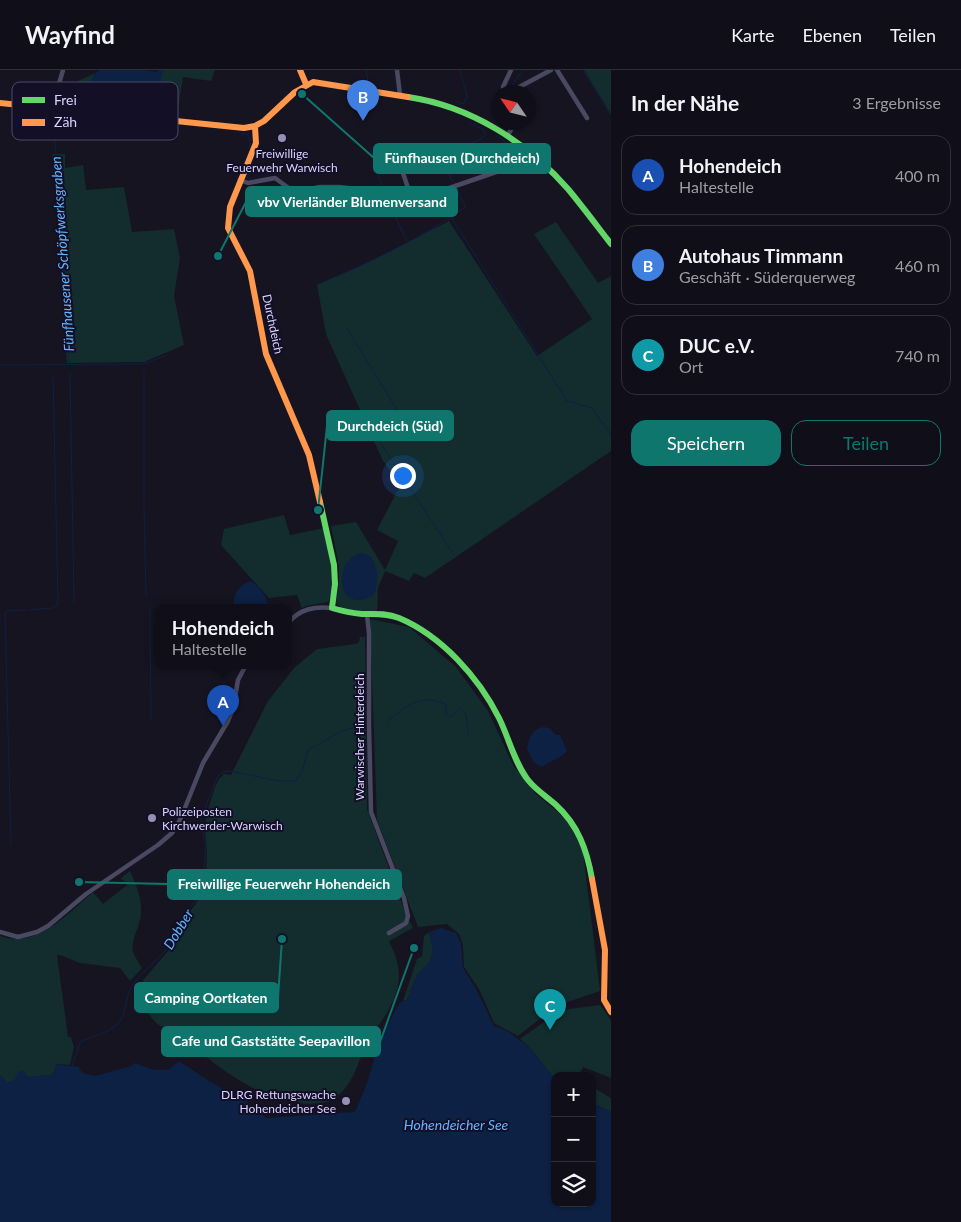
<!DOCTYPE html>
<html lang="de">
<meta charset="utf-8">
<style>
:root{--surface:#100f19;--page:#1e1d26;--text:#f1f3f6;--muted:#9c9ca2;--line:#302f38;--accent:#0f766e}
body{margin:0;font-family:Lato,sans-serif;background:var(--page);color:var(--text)}
.controls{position:absolute;right:15px;bottom:15px;display:grid;overflow:hidden;border-radius:10px;box-shadow:0 1px 4px #0004}
.controls button{width:45px;height:45px;display:grid;place-items:center;padding:0;border:0;border-bottom:1px solid var(--line);background:var(--surface);color:var(--text);font:25px sans-serif}
.compass{position:absolute;left:491px;top:15px;width:45px;height:45px;border-radius:50%;background:var(--surface);box-shadow:0 1px 4px #0004;rotate:305deg}
.you{position:absolute;left:402px;top:405px;width:18px;height:18px;margin:-12px;border:4px solid #fff;border-radius:50%;background:#1a73e8;box-shadow:0 0 0 8px #1a73e833}
.badge{display:grid;place-items:center;width:32px;height:32px;border-radius:50%;background:var(--accent);color:#fff;font-size:16px;font-weight:700}
.pin{position:absolute;translate:-50% -41px;filter:drop-shadow(0 1px 2px #0008)}
.pin::after{content:'';position:absolute;top:26px;width:18px;height:15px;background:inherit;clip-path:polygon(0 0,100% 0,50% 100%)}
.popup{position:absolute;left:154px;top:534px;width:138px;height:65px;box-sizing:border-box;display:grid;place-content:center;border-radius:10px;background:var(--surface);filter:drop-shadow(0 1px 4px #0005);font-size:16px;white-space:nowrap;color:var(--muted)}
.popup b{font-size:19px;color:var(--text)}
.popup::after{content:'';position:absolute;left:50%;top:100%;margin-left:-10px;border:10px solid transparent;border-top-color:var(--surface)}
.list{margin:0;padding:0;list-style:none}
h2{display:flex;justify-content:space-between;align-items:center;height:65px;margin:0;padding:0 20px;font-size:21px}
h2 small{font-size:16px;font-weight:400;color:var(--muted)}
.list li{display:grid;grid-template-columns:32px 1fr auto;gap:15px;align-items:center;box-sizing:border-box;height:80px;margin:0 10px 10px;padding:0 10px;border:1px solid var(--line);border-radius:15px}
.list b{display:block;font-size:19px;white-space:nowrap}
.list p{margin:0;font-size:16px;white-space:nowrap;color:var(--muted)}
.list em{font-size:16px;font-style:normal;color:var(--muted)}
.actions{display:flex;gap:10px;padding:15px 20px}
.actions a{flex:1;padding:11px 0;border:1px solid var(--accent);border-radius:15px;text-align:center;font-size:18px;color:var(--accent)}
.actions .main{background:var(--accent);color:#fff}
.icon{flex:none;width:28px;height:28px;fill:none;stroke:currentColor;stroke-width:2;stroke-linecap:round;stroke-linejoin:round}
.map{position:relative;flex:none;width:611px;height:1152px;overflow:hidden}
header{display:flex;align-items:center;gap:30px;box-sizing:border-box;height:70px;padding:0 25px;background:var(--surface);border-bottom:1px solid var(--line)}
header strong{font-size:24px}
nav{display:flex;gap:28px;margin-inline-start:auto;font-size:18px}
main{display:flex}
aside{flex:1;background:var(--surface)}
.map>svg:first-child{display:block}
</style>
<header>
<strong>Wayfind</strong>
<nav><a>Karte</a><a>Ebenen</a><a>Teilen</a></nav>
</header>
<main>
<div class="map">
<svg width="611" height="1152" viewBox="0 0 611 1152">
<rect width="100%" height="100%" fill="#161421"/>
<path fill="#132c2d" d="M163 0H215L211 11 183 7 177 45 59 32 63 18 95 3 92 9 104 28 111 29 112 34 114 29 138 28Z
M584 0H611V44Z
M52 84H65V98L83 95 86 120 124 117 132 162 174 159 180 188 174 226 184 275 144 292 67 293Z
M449 151 537 286 592 249 534 164 556 152 598 213 611 206V381L425 508 414 503 409 511 385 501 378 518 377 542 342 539 336 533 339 510V497L331 456 356 452 385 500 398 471 377 460 400 416 382 389 326 264 317 215 365 194Z
M284 445 290 465 324 458C328 478 339 514 328 532L306 536 302 538 297 525 269 528 221 475 224 459Z
M370 549 409 557 456 597 488 641 513 695 537 725 560 744 572 758 583 781 600 921 556 936 518 966 494 953 479 919 464 897 463 875 459 864 447 854 418 857 377 750Z
M360 567H365L367 739 406 844 413 858 389 871C396 886 401 898 398 915 394 939 375 957 365 978 359 989 356 1003 349 1013 344 1020 335 1031 326 1032 285 1041 239 1013 209 989 199 981 190 970 180 964 174 960 165 959 159 955 149 948 143 934 138 923L144 909 169 880 186 846 195 835 203 821 206 809 207 785 205 760 206 746 215 717 219 709 224 704 231 705 268 631 294 598 317 579 356 574 359 572Z
M130 801C137 816 144 834 140 850 138 859 131 871 133 881 134 886 139 893 142 898L130 911 120 898 80 893 60 885H57L68 967H71L74 977 70 995 57 994 55 1002 50 1006C42 1004 33 1009 25 1006L7 1013 1 1006 0 1007V866C38 879 67 844 93 822L103 834 127 815 121 808Z
M429 862 433 879 430 892 417 905 407 930 403 931 417 889 422 886 424 866Z
M600 935 611 950V1008L583 997 579 1006H555V1009L529 977 520 969 561 940Z
M592 1017 611 1028V1042L592 1033Z"/>
<path fill="#0d2144" d="M100 0H144L157 2V0H163L159 22 138 28 114 29 112 34H110L111 29 103 30 104 28 90 25 88 23C90 14 91 6 100 0Z
M361 483 370 486C379 501 379 509 374 525 335 547 332 490 361 483Z
M251 511C261 519 267 525 268 537H233C235 522 236 517 251 511Z
M543 657 549 658 556 665H560L567 681C560 689 550 691 542 697L534 693 527 679C529 668 531 660 543 657Z
M441 858 456 863 461 873 463 898 476 919 494 956 506 960 529 977 555 1009V1133H592V1033L611 1042V1152H0V1005L3 1007 7 1013 15 1010 18 1002 25 1001V1006C33 1009 42 1004 50 1006L55 1002 56 994 79 997 82 1003 95 1006 132 996 134 993 155 1000H168L179 991 209 1011 247 1032 266 1048 353 1042 356 1040 367 1013 380 969 400 932 407 930 417 905 430 892 433 879 429 862Z"/>
<g fill="none" stroke-linecap="round" stroke-linejoin="round">
<path stroke="#0d2144" stroke-width="1" d="M366 0 368 12
M583 0 611 45
M512 15 523 0
M64 32C71 23 77 22 88 23
M457 32 463 34 467 27 460 0
M59 44 54 65 61 129 69 295
M242 64H247L250 68 249 78
M496 66 511 75
M370 77 386 128
M247 104 246 107 251 109
M453 112 443 93 444 89 485 66 484 60 470 53
M390 136 407 171
M451 147 567 331 592 338 611 365
M317 215C368 193 419 170 464 138L465 135 455 119
M346 257 396 338 395 343 375 360 374 363 454 485
M0 295 143 294 167 285
M144 303V431
M70 304 74 533
M144 436 146 527
M150 536 151 650
M29 540 52 538 58 534 53 305
M388 651C409 634 419 624 446 634L445 643 451 647 459 638 466 644 468 664
M11 774 5 543 8 541 25 540
M72 996 80 972 108 961 119 953 123 946 129 921 136 910 166 880 173 869 183 846 197 829 203 812 206 779 201 748 218 706 223 702 230 701 279 711H296L303 698 308 680 342 661 357 657"/>
<path stroke="#4a4962" stroke-width="4.5" d="M397 0 400 25
M557 0 587 48
M504 22 503 17 511 0
M510 22 551 0
M52 38 63 0
M507 66 511 60V52
M398 88 412 130
M240 110 248 113 275 108 294 122 320 117H339L348 118 365 127 386 132H399L429 125 496 102 527 80
M367 545 369 563V656L371 742 404 828 408 846 406 853 389 863
M288 553C300 539 314 536 332 538
M0 862 18 867 37 862 48 856 86 824 158 775 172 763 180 750 203 693 228 651 233 639 238 610 246 595"/>
<path stroke="#63d668" stroke-width="6" d="M408 27C470 36 527 72 568 119 583 137 597 156 611 174
M320 432 334 495 335 514 332 538C342 541 351 543 362 544 374 544 387 543 399 548 442 566 479 608 499 648 509 668 514 692 528 710 536 720 547 727 556 735 578 755 587 780 592 809"/>
<path stroke="#ff974d" stroke-width="6" d="M300 0 306 14
M0 33 244 58 255 56 264 51 295 22 313 12 408 27
M255 57 256 73 230 137 228 158 250 201 266 284 309 385 320 432
M592 809 605 880 604 930 611 942"/>
</g>
<g fill="#9591b1" stroke="#130f26" stroke-width="2">
<circle cx="282" cy="68" r="5"/>
<circle cx="152" cy="748" r="5"/>
<circle cx="346" cy="1031" r="5"/>
</g>
<g text-anchor="middle" dominant-baseline="central" stroke-width="4" stroke-linejoin="round" paint-order="stroke">
<g font-size="12" fill="#d9d4ff" stroke="#130f26">
<text x="282" y="83">Freiwillige<tspan x="282" dy="14">Feuerwehr Warwisch</tspan></text>
<text x="162" y="741" text-anchor="start">Polizeiposten<tspan x="162" dy="14">Kirchwerder-Warwisch</tspan></text>
<text x="336" y="1024" text-anchor="end">DLRG Rettungswache<tspan x="336" dy="14">Hohendeicher See</tspan></text>
</g>
<g font-size="12" fill="#d9d4ff" stroke="#130f26">
<text transform="translate(273 254) rotate(78)">Durchdeich</text>
<text transform="translate(359 667) rotate(-90)">Warwischer Hinterdeich</text>
</g>
<g font-size="14" font-style="italic" fill="#62b6ff" stroke="#130f26">
<text transform="translate(62 184) rotate(-94)">Fünfhausener Schöpfwerksgraben</text>
<text transform="translate(178 859) rotate(-59)">Dobber</text>
<text x="456" y="1054">Hohendeicher See</text>
</g>
</g>
<rect x="12" y="12" width="166" height="58" rx="8" fill="#130f26" stroke="#4e4a67" stroke-width="1"/>
<rect x="22" y="27" width="23" height="6" fill="#63d668"/>
<rect x="22" y="49" width="23" height="7" fill="#ff974d"/>
<g font-size="14" fill="#d9d4ff">
<text x="54" y="35">Frei</text>
<text x="54" y="57">Zäh</text>
</g>
<path fill="none" stroke="#0f766e" stroke-width="2" d="M302 24L374 88M218 186L246 132M318 440L327 356M79 812L168 814M282 869L278 928M414 878L380 972"/>
<g fill="#0f766e" stroke="#130f26" stroke-width="2">
<circle cx="302" cy="24" r="5"/>
<circle cx="218" cy="186" r="5"/>
<circle cx="318" cy="440" r="5"/>
<circle cx="79" cy="812" r="5"/>
<circle cx="282" cy="869" r="5"/>
<circle cx="414" cy="878" r="5"/>
</g>
<g fill="#0f766e" stroke="#0f766e" stroke-width="2">
<rect x="374" y="74" width="176" height="29" rx="5"/>
<rect x="246" y="117" width="211" height="29" rx="5"/>
<rect x="327" y="341" width="126" height="29" rx="5"/>
<rect x="168" y="800" width="233" height="29" rx="5"/>
<rect x="135" y="913" width="143" height="29" rx="5"/>
<rect x="162" y="957" width="218" height="29" rx="5"/>
</g>
<g font-size="14" text-anchor="middle" font-weight="bold" fill="#fff">
<text x="462" y="93">Fünfhausen (Durchdeich)</text>
<text x="352" y="137">vbv Vierländer Blumenversand</text>
<text x="390" y="361">Durchdeich (Süd)</text>
<text x="284" y="819">Freiwillige Feuerwehr Hohendeich</text>
<text x="206" y="933">Camping Oortkaten</text>
<text x="271" y="976">Cafe und Gaststätte Seepavillon</text>
</g>
</svg>
<div class="controls">
<button>+</button>
<button>−</button>
<button><svg class="icon" aria-label="layers" viewBox="0 0 24 24"><path d="M12 4l9 5-9 5-9-5zM3 14l9 5 9-5"/></svg></button>
</div>
<svg class="compass" viewBox="-18 -18 36 36"><path d="M0-13l5 13h-10z" fill="#e53935"/><path d="M0 13l5-13h-10z" fill="#9c9ca2"/></svg>
<div class="you"></div>
<div class="pin badge" style="left:223px;top:656px;background:#1a4fb4">A</div>
<div class="popup"><b>Hohendeich</b>Haltestelle</div>
<div class="pin badge" style="left:363px;top:51px;background:#3f7fe0">B</div>
<div class="pin badge" style="left:550px;top:960px;background:#0f9aa8">C</div>
</div>
<aside>
<h2>In der Nähe<small>3 Ergebnisse</small></h2>
<ul class="list">
<li><span class="badge" style="background:#1a4fb4">A</span><div><b>Hohendeich</b><p>Haltestelle</p></div><em>400 m</em></li>
<li><span class="badge" style="background:#3f7fe0">B</span><div><b>Autohaus Timmann</b><p>Geschäft · Süderquerweg</p></div><em>460 m</em></li>
<li><span class="badge" style="background:#0f9aa8">C</span><div><b>DUC e.V.</b><p>Ort</p></div><em>740 m</em></li>
</ul>
<div class="actions"><a class="main">Speichern</a><a>Teilen</a></div>
</aside>
</main>
